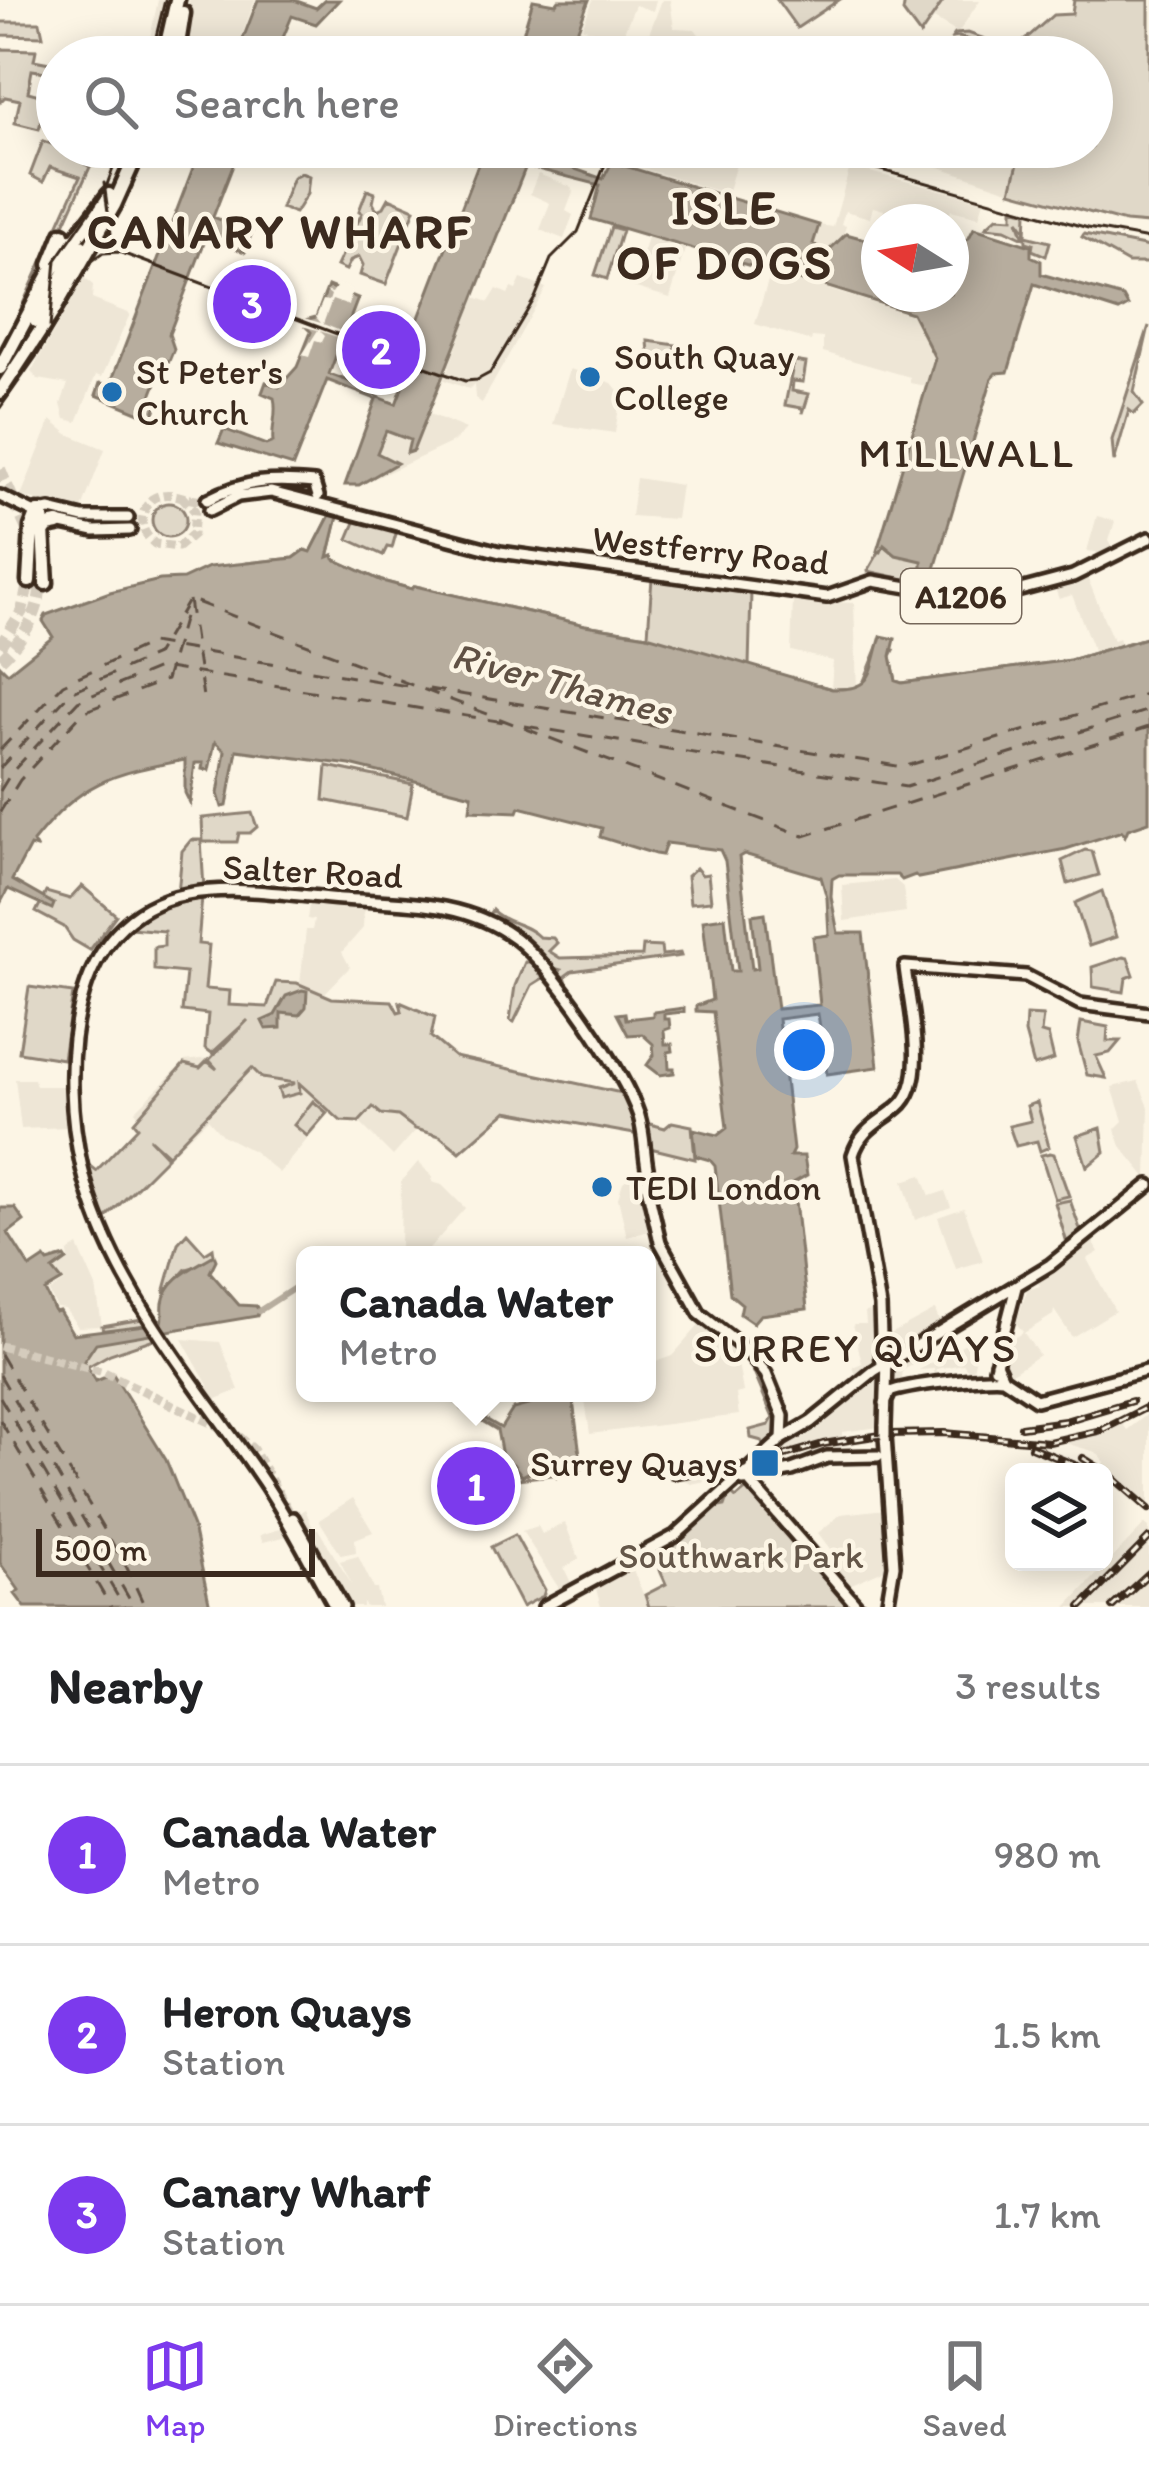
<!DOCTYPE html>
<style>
:root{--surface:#fff;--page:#f2f2f2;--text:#202124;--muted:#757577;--line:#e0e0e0;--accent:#7c3aed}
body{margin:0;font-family:Itim,sans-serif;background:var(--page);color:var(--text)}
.controls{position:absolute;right:36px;bottom:36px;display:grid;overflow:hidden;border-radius:18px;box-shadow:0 6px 30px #0003}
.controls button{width:108px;height:108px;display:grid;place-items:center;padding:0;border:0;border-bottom:3px solid var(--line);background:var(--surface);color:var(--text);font:60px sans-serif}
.compass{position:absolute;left:861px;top:204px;width:108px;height:108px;border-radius:50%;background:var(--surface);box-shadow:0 6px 30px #0003;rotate:281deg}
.scale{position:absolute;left:36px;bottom:30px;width:279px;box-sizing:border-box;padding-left:12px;border:6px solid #3b2a1e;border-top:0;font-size:33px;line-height:42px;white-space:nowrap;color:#3b2a1e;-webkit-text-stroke:9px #fcf5e5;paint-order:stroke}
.you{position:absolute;left:804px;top:1050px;width:42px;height:42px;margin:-30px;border:9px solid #fff;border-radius:50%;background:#1a73e8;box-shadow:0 0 0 18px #1a73e833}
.badge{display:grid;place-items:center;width:78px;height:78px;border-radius:50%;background:var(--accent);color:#fff;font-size:39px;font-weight:700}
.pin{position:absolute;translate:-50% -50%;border:6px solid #fff;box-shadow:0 3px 12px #0006}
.popup{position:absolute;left:296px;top:1246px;width:360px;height:156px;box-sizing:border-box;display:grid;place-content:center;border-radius:18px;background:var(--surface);filter:drop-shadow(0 3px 9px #0005);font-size:39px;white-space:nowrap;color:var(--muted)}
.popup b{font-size:45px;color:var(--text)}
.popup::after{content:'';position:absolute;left:50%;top:100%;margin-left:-24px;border:24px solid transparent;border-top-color:var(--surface)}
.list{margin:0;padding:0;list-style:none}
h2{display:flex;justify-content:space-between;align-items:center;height:156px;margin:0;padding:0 48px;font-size:51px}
h2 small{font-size:39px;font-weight:400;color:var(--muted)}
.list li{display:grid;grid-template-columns:78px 1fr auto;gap:36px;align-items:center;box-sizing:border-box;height:180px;padding:0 48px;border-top:3px solid var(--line)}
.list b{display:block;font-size:45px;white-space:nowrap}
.list p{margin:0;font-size:39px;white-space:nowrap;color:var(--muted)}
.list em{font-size:39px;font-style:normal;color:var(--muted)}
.icon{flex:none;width:66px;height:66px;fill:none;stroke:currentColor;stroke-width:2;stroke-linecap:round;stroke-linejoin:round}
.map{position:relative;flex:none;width:1149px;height:1607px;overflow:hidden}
.search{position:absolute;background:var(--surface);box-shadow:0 6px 30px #0003;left:36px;right:36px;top:36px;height:132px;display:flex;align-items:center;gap:30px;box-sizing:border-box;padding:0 42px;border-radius:66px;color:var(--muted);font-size:45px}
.sheet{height:696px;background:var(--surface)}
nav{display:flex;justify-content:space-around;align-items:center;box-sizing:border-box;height:168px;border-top:3px solid var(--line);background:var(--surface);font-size:33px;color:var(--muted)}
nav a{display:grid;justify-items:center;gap:6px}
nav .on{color:var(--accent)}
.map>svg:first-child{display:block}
</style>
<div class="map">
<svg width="1149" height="1607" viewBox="0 0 1149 1607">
<rect width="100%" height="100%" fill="#fcf5e5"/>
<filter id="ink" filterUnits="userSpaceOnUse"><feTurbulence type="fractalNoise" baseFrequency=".00833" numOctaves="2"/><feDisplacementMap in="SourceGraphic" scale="24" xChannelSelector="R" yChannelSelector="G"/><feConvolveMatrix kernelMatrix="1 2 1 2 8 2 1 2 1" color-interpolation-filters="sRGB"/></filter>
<g filter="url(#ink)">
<path fill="#eee6d6" d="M158 0H169L167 12 155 57H146Z
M189 0H255L234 57H179Z
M593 0H656L653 11 635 5 621 39 616 40 582 27Z
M662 0H670L674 28 695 29 701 37 694 47 701 57H640Z
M906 0H980L958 33 934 19 920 35 903 12Z
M953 36 1024 57H939Z
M605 147H741L727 194 609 158 601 155Z
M879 147H1025L1012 191Z
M850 167 984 201 979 217 951 210 947 222 914 218 913 222H882L884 210 873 207 870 218 845 211 841 224 846 226 843 235 826 253 816 249 813 244 819 225 833 227Z
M538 174 571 187 573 192 566 211 573 215 564 239 540 230 550 203 530 194Z
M647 237 685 249 670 298 633 287Z
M814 258 824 261 827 267 823 283 830 290 912 315 934 356 925 386 910 383V377L823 352V338L812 337 811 341 755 324 770 274 801 283 808 261Z
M84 278 93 285 92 299 130 314 102 377 96 375 77 422 65 419 61 404 68 384 38 379 31 372Z
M521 279 546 288 482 403 475 398 474 384 469 389 444 380 475 297 489 302 497 289 508 294 511 288 516 290Z
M570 369 612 383 621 394 615 433 553 424Z
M430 414 466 429 453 442 376 478 395 463 377 453 386 430 411 441 414 447Z
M51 420 68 434 105 449 80 514 21 496Z
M636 478 681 485 676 519 631 516Z
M1097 516 1115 521 1109 541 1116 552 1100 560 1096 552 1087 551Z
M1086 574 1109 631 1113 640 1119 638 1122 646 1117 649 1095 654 1072 595 1059 599 1054 586Z
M793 600 854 603 857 690 831 689 833 661 791 651Z
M895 880 903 887 906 912 844 921 842 885Z
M314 901 364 904 363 928 342 952 350 967 324 994 300 984 306 930H312L314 920 307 919 309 905Z
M247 1018 275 1045 253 1068 262 1078 299 1083 330 1112 279 1173 253 1151 222 1135 208 1119 169 1156 134 1122 138 1115 135 1111 185 1061 208 1058Z
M15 1079H34L36 1086H65L67 1127 21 1129Z
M1138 1081 1149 1107 1147 1178 1121 1146 1115 1129 1123 1121 1112 1087Z
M373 1107 398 1116 417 1129 393 1156 359 1122Z
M418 1162 432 1176V1182L442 1185 465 1208 424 1255H405L400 1251 401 1182Z
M922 1175 930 1196 945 1191 951 1207 915 1220 903 1181Z
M631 1176 642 1183 653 1230 627 1237 618 1198 623 1182Z
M964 1208 983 1261 956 1269 938 1217Z
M1091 1238 1099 1252 1087 1259 1115 1311 1072 1337 1054 1310 1053 1315 1024 1333 1039 1355 1007 1376 1000 1362 1004 1345 1023 1332 1016 1323 1027 1290 1040 1286 1037 1280Z
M78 1246 96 1287 102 1326 78 1327 65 1309 57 1308 49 1292 65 1282 55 1270 69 1261 68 1252Z
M877 1310 880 1357 857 1378 853 1367 862 1363 853 1324H866L865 1312Z
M935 1310 941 1326 894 1354H887L885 1337Z
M702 1322 727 1340 737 1357 743 1392 736 1394 739 1415 590 1434 584 1393H647V1365L672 1356Z
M981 1334 972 1375 963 1364 937 1369 935 1383 934 1369 919 1370Z
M182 1339 220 1342 239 1390 212 1401 206 1392 209 1387Z
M925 1344 932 1355 903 1370 901 1385 888 1383 889 1369Z
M874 1377 882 1379 880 1427 842 1432V1443L768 1461Z
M1149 1413V1503L1103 1465 1105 1462 1096 1452 1065 1443 1122 1423 1127 1430Z
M738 1462 739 1465 745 1464 725 1477 691 1484 682 1479 674 1480 673 1476 728 1465 729 1468Z
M353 1498 373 1532 355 1539 356 1552 341 1555 319 1520Z
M305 1509 313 1528 318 1529 352 1585 340 1561 358 1556 374 1589H377L381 1607H366L363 1603V1607H345L292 1535 263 1542 260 1535 297 1524 294 1516Z
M886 1509 890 1567 847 1586 825 1561 833 1553 818 1533 841 1514Z
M565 1523 579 1559 564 1568 573 1587 562 1593 522 1531 538 1526 542 1534Z
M1145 1524 1149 1527V1607H1066Z
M630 1564 649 1607H601L595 1585Z"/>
<path fill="#e0d8c8" stroke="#8e8173" stroke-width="3" d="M777 0H839L797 28Z
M905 0H944L920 35 903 12Z
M1074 0H1149V224L1125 222 1011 191 1022 147H1092V57H1022L959 37 952 38 955 34 968 33 1010 48 1019 45 1053 15 1072 14Z
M0 22H40L43 36 0 35Z
M0 49 36 50 34 60 55 64 53 73 32 70 28 92 47 97 39 129 15 123 20 100 5 97 0 102Z
M43 141 89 157 86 164 90 167 26 308 22 306 80 177 50 167 43 182 30 175Z
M301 173 309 176 307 194 295 213 281 208 293 177Z
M367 190 375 193 373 203 377 210 384 207 389 198 415 209 386 284 360 275 363 265 359 257 351 260 346 270 337 266 362 213 359 211Z
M1013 208 1027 212 1026 236 1050 242 1046 256 1032 250 1033 244 1026 242 1025 229 1018 220 1024 238 1005 229 986 227 997 217 1013 218Z
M611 227 622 230 607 279 595 275Z
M1084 234 1149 247V263H1128L1082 237Z
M1149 326 1134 392 1143 405 1134 414 1129 410 1114 462 1112 440Z
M648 341 676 345 673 369 650 365Z
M794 361 806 363 803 382 793 381 792 391 809 394 803 413 802 408 785 405Z
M152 520a17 17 0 1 1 34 0a17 17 0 1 1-34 0Z
M331 513 338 516 328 557 333 555 334 559 382 581 412 589 415 586 585 625 648 635 652 578 751 592 749 666 832 689 861 688 878 647 894 650 891 656 896 681 902 683 1070 660 1149 637V648L862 692 832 691 313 567 246 563 294 558 305 550 311 552Z
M356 520 397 530 392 548 387 547 383 555 348 539Z
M883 545 923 561 922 569 932 571 931 576 918 582 868 571Z
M327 766 413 784 407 817 324 800Z
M252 813 257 827 250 833H239L237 842H203L202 818Z
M191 840H201L204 889 178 894 182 851Z
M1085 850 1092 851 1099 875 1068 884 1062 861Z
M696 868 702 875 708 874 711 901 690 903 687 876Z
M82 886 116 915 90 950 73 940 64 927 36 912 46 892 70 899Z
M1102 891 1116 937 1089 946 1075 903Z
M202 897 198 944 209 945 205 989 230 991 229 1005 267 1007 276 982 297 983 332 998 392 1001 398 1012 402 1011 400 1002 435 1017 431 1037 455 1057 626 1094 640 1135 507 1111 460 1152 440 1136 415 1129 398 1116 381 1114 373 1107 359 1122 341 1121 299 1083 300 1093 281 1098 278 1089 295 1083 262 1078 252 1068 168 1155 149 1138 167 1157 104 1220 86 1163 96 1171 138 1127 134 1122 184 1064 200 1068 207 1061 217 1069 209 1060 248 1020 212 1053 205 1048 208 1014 182 1011 186 973 154 970V947L164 946V931L131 928 153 911Z
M492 910C505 924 526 923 539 937L553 938 557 943 549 951 560 958 642 956 643 946 661 947 662 955 680 953 681 956 572 971 565 976 570 994 557 977 561 970 550 967 526 939 488 916Z
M1123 957 1128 958 1134 975 1126 978 1124 992 1093 987 1092 967Z
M525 962H531L543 978 532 985 514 1022 510 1020 515 986Z
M29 987 73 993 63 1059 19 1052Z
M1026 1015 1043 1016 1041 1033 1048 1035 1054 1060 1034 1066 1025 1033Z
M1081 1022 1108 1027 1107 1041H1120L1110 1053 1096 1056 1106 1078 1087 1075 1078 1042Z
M313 1101 327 1113 307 1136 294 1125Z
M1037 1102 1049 1147 1040 1151 1037 1141 1016 1146 1009 1126 1031 1121 1027 1106Z
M672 1122 692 1126 695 1159 650 1148 647 1123 665 1128Z
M1101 1128 1105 1152 1087 1167 1077 1136Z
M1050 1153 1054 1154 1069 1196 1055 1199 1041 1155Z
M1070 1200 1081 1232 1067 1243 1055 1203Z
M187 1233 205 1253 213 1248 214 1255 202 1265 186 1269 164 1293 178 1243Z
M148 1318 160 1337 110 1354 87 1367 75 1346 103 1332 102 1326Z
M755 1375C772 1385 777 1412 780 1431L763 1448 762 1441 751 1438 750 1430 769 1425 773 1418Z
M567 1447 569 1456 548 1463 552 1475 507 1480 504 1466 536 1457V1463L524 1471 515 1467 527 1475 543 1463 538 1460 540 1455Z
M750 1486 852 1607H649L645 1595 666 1584 659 1568 669 1562 662 1549 714 1508 725 1506 730 1492 736 1498Z
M515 1535 545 1590 543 1596 522 1607 491 1547Z"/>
<path fill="#b7ad9e" stroke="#85796b" stroke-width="3" fill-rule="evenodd" d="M258 0H294L316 8 325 0H339L316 24 292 16 275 57H236Z
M533 0 556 4 559 0H589L567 57H516Z
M201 147H240L213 217 252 232 245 252 206 238 169 334 174 349 169 361 165 360 151 396 157 405 152 418 96 395 100 383 110 385Z
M451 147H531L532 154 603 179 612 162 819 225 813 244 826 253 846 234 879 243V294H951V247L969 238 974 228 1031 246V256L1041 261V274L1123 297 1128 306 1119 311 1034 284 1008 372 996 373 992 378 934 572 922 569V561L896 555 884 545 881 552 877 551 935 358 912 313 828 287 822 283 827 266 814 258 808 261 802 281 591 219 600 185 526 166 413 451 407 453 410 440 386 431 377 453 397 463 359 485H345L376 399 327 380 293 466 218 443 224 429 266 445 273 442C271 427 278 414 274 398L262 393 266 382 279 387 297 367 311 332 303 324 305 320 316 317 328 286 358 298 329 374 371 389 378 397 396 404 409 370 400 366 402 362 480 159Z
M331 513 338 516 328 557 333 555 334 559 382 581 412 589 415 586 585 625 647 635 832 689C874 691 870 672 881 636L895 639 891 656 896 681 902 683 1070 660 1149 637V822L1128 829 1125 836 1122 831 1066 849 918 878 915 875 902 880 897 875H839L832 879 831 897 838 933H863L878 1067 827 1074 818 1014 778 1019 793 1150 790 1156H804L807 1175 793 1183 807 1309 760 1315 753 1323 740 1314 742 1304 730 1294 715 1166 710 1160 696 1156 693 1129 718 1135 727 1128 713 1012 696 1011V1006L712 1000 703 920 725 917 731 971H738L725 861 720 850 666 843 662 855 655 854 600 837 602 828 520 807 518 812 470 810 472 795 350 765 237 750 227 806 222 807 218 794 225 751 215 742 209 770 202 769 203 763H195L190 803 185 793V760C110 774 82 781 33 842L36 848 30 846 12 880 54 904 52 909 8 889 0 904V665L8 673 53 637 43 621 46 615 110 592 160 580 183 579 209 567 294 558 305 550 311 552ZM744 854 821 877 827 898 829 935 813 937 820 1005 777 1009 765 913 752 915 758 968 752 969 739 857Z
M302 990 307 991 306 1007 299 1015 281 1013V1028L266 1029 262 1021 275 1015 286 996Z
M684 1008V1012L664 1014V1019H669L670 1028 664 1030 665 1044H672L673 1051 668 1052 669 1068H674V1073L660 1075 647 1065 654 1055 653 1044 642 1034 628 1035 617 1014 625 1013 626 1019 653 1016V1012Z
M0 1208H15L24 1221 8 1233 30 1268 45 1258 48 1262 65 1257 67 1260 53 1270 62 1281 45 1291 55 1312 59 1311 73 1334 162 1323C164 1316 162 1310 163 1303 167 1277 197 1266 214 1255L216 1260 210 1272 239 1305 256 1306 259 1311 257 1316 96 1343 84 1361 96 1381 113 1374 166 1460 193 1527 210 1607H25L15 1594 19 1590 0 1563Z
M457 1393H462L465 1407 501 1428 513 1409 572 1393 582 1470H572L560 1462 554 1466 555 1475 546 1463 522 1476 513 1464 504 1466 497 1430 462 1409Z"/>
<path fill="#fcf5e5" d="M338 284 352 289 349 306 332 300 323 324 348 334 346 340 320 331 325 336 322 342 315 340 309 357 302 355 318 330 297 325 300 317 321 323 316 317 323 300 329 301 331 295 326 291 332 293Z"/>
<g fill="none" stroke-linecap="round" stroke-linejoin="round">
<path stroke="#b7ad9e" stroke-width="6" d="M259 1311 305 1281"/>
<path stroke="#605144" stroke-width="3" stroke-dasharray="15 12" stroke-linecap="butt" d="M189 600 204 704
M429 689 903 767 1149 693
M525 726 906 787 1149 710
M0 750 63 684 151 643 413 687
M0 768 71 692 156 655 189 599 804 836 1149 727
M0 791 11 773 78 701 161 667 504 722
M0 812 20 780 83 712 166 680 187 606
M0 1354 127 1568 145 1607
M0 1375 134 1607
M0 1397 124 1607
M0 1420 111 1607"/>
<path stroke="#d5ccbd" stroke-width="9" stroke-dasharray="9 4.5" stroke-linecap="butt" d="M182 497 195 511 193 534 178 547 155 544C139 531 138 514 152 499 172 487 186 503 207 500
M0 1346 104 1372 240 1437 253 1449 293 1518"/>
<path stroke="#d5ccbd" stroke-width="12" stroke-dasharray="12 6" stroke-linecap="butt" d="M0 383 36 321
M0 469C29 542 74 591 0 660
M0 646 22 611 29 581"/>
<g stroke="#3b2a1e" stroke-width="18">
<path id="major" d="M0 496 35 513 50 510 83 518H128
M207 500C245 480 272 479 314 483L318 496
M210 510 238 496 271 492 500 552 827 597 873 581 967 597 1005 594 1073 576 1149 538
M57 523 94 531 130 530
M996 1363 1003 1378 1036 1400 1149 1370
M882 1367 880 1306 853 1155C861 1129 879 1123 898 1107 930 1081 909 1005 905 967L1026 976 1080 1004 1149 1013
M995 1368 1016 1287
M885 1403 890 1392C906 1385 987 1376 1003 1378
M885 1426 887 1360
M885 1436 894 1565 887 1607
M747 1479 858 1607
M743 1480 792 1470 827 1457 878 1456
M293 1518 343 1607
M335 1607C311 1565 290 1521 263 1481 197 1383 109 1285 82 1168 60 1072 65 917 187 894 235 885 292 895 341 899 401 903 464 900 515 938 553 967 624 1071 639 1116 645 1136 644 1160 649 1177L646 1182 660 1242 700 1314 745 1349 766 1374 783 1416 782 1439
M544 1607 675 1536 782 1439 811 1422 874 1371 1050 1265 1149 1185"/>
</g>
<g stroke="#3b2a1e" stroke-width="21">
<path id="highway" d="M164 57 177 0
M176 57 183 13
M51 264 63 234 65 242 75 239
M36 321 81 246
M0 368 52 270 109 195
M0 392 52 313 114 205 140 147
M42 512 46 583
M42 534 48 526 58 524
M29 581 32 527 38 512"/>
</g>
<use href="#major" stroke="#fcf5e5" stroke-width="9"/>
<use href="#highway" stroke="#fcf5e5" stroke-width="12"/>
<path stroke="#3b2a1e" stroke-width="3" d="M151 57 165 0
M799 147 1088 228 1149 239
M104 183 112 241 125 255
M50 327 56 260 105 190 121 147
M401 358 465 381 477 380 490 373 535 298 551 259 578 232 612 147
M0 408 38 354 92 261 103 253 119 252 361 343"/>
<g stroke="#3b2a1e" stroke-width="8">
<path id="rail" d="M1021 1427 1065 1421 1132 1401
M889 1434 944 1433 1049 1442 1102 1430 1149 1406
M1031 1447 1092 1472
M1083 1458 1110 1475 1149 1509
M768 1460 823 1444 881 1435
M673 1477 743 1465
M1081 1607 1149 1538
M1112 1607 1149 1573"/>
</g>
<use href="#rail" stroke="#fcf5e5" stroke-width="3" stroke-dasharray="9" stroke-linecap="butt"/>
<g stroke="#3b2a1e" stroke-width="18" stroke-linecap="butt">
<path id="major-bridge" d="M885 1426V1436"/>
</g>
<use href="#major-bridge" stroke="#fcf5e5" stroke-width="9"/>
</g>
</g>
<g fill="#1f6fb2" stroke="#fcf5e5" stroke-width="4.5">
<circle cx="590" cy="377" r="12"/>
<circle cx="112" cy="392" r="12"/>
<circle cx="602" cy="1187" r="12"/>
<rect x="750" y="1448" width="30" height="30" rx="6"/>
</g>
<g text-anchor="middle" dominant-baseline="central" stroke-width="9" stroke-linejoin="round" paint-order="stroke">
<rect fill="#fcf5e5" stroke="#75675a" stroke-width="3" x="901" y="569" width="120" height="54" rx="9"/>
<g font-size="33" font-weight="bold" fill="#3b2a1e">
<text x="961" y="596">A1206</text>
</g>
<g font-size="36" fill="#3b2a1e" stroke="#fcf5e5" text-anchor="start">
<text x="614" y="356">South Quay<tspan x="614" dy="41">College</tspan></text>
<text x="136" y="371">St Peter's<tspan x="136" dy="41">Church</tspan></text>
<text x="626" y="1187">TEDI London</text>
<text x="738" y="1463" text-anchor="end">Surrey Quays</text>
</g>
<g font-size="36" fill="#3b2a1e" stroke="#fcf5e5">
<text transform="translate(711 550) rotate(6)">Westferry Road</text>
<text transform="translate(313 871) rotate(3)">Salter Road</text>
</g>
<g font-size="36" fill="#645648" stroke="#fcf5e5">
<text x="741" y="1555">Southwark Park</text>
</g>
<g font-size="39" font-style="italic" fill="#605144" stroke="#fcf5e5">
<text transform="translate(562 683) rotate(15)">River Thames</text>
</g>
<g font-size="42" letter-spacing="3" fill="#3b2a1e" stroke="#fcf5e5">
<text x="967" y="452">MILLWALL</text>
<text x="856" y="1347">SURREY QUAYS</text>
</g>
<g font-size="48" font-weight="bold" letter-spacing="3" fill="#3b2a1e" stroke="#fcf5e5">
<text x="725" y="207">ISLE<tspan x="725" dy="55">OF DOGS</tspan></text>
<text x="280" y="231">CANARY WHARF</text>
</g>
</g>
</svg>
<div class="controls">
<button><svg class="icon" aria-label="layers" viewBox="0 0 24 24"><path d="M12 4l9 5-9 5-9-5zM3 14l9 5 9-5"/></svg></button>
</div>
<svg class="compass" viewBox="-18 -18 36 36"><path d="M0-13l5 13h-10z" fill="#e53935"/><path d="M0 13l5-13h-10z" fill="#757577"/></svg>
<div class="scale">500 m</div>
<div class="you"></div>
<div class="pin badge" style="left:476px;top:1486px">1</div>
<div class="popup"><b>Canada Water</b>Metro</div>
<div class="pin badge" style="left:381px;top:350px">2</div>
<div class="pin badge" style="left:252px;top:304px">3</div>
<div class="search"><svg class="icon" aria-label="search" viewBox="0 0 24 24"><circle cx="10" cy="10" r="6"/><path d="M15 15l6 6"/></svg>Search here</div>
</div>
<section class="sheet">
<h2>Nearby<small>3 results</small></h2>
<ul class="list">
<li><span class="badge">1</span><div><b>Canada Water</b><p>Metro</p></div><em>980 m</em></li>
<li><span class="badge">2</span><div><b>Heron Quays</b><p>Station</p></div><em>1.5 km</em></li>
<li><span class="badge">3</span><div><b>Canary Wharf</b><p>Station</p></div><em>1.7 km</em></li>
</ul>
</section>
<nav>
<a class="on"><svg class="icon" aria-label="map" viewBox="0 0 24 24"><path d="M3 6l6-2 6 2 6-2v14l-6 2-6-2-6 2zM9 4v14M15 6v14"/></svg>Map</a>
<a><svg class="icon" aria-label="directions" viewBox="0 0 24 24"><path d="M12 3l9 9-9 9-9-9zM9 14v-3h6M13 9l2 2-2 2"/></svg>Directions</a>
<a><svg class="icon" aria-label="saved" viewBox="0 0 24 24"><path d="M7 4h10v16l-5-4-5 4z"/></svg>Saved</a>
</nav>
